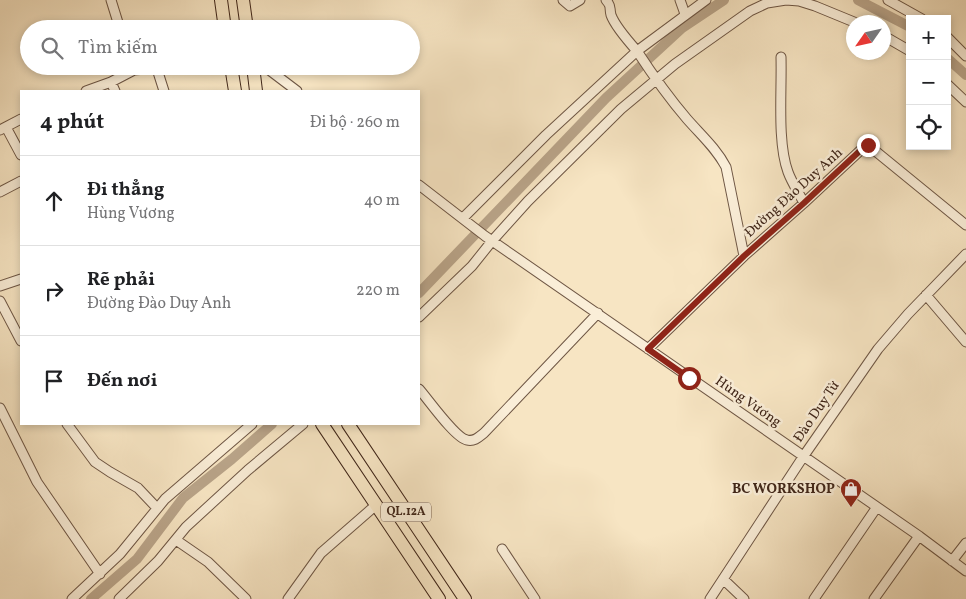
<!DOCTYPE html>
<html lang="vi">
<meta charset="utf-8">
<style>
:root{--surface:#fff;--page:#f2f2f2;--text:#202124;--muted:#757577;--line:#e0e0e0}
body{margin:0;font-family:Vollkorn,serif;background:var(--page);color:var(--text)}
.controls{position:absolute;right:15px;top:15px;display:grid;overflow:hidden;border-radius:0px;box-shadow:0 2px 8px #0003}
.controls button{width:45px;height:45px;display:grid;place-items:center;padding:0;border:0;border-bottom:1px solid var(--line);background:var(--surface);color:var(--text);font:25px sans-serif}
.compass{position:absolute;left:846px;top:15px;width:45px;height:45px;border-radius:50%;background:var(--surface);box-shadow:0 2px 8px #0003;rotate:236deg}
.stop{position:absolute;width:15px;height:15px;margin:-11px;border:4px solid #8f2418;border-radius:50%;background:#fff}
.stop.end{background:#8f2418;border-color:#fff;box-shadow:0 1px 5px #0008}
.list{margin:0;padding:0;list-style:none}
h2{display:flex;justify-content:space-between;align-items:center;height:65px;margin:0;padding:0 20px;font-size:21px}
h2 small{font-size:16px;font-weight:400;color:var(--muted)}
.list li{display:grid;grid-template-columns:32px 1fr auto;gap:15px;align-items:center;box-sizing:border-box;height:90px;padding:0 20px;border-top:1px solid var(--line)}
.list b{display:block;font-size:19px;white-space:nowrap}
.list p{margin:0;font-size:16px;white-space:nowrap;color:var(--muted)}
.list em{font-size:16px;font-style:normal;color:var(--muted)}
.icon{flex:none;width:28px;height:28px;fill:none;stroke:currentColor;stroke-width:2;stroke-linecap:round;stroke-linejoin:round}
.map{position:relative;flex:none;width:966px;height:599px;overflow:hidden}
.search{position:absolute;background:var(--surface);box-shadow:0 2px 8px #0003;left:20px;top:20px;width:400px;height:55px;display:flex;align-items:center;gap:12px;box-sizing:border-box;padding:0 18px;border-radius:28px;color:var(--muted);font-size:19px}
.panel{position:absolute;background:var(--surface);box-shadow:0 2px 8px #0003;left:20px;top:90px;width:400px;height:335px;border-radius:0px}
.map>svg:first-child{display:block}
</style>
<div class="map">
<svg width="966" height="599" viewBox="0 0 966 599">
<rect width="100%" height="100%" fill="#f7e5c3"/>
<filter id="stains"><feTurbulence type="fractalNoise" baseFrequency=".004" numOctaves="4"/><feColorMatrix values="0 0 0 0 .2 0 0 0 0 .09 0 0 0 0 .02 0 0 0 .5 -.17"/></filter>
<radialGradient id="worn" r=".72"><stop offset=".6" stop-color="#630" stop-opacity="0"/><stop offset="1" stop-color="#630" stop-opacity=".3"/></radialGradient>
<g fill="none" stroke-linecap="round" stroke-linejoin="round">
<path stroke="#b9a489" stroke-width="10" d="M858 0 910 27
M947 58 966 75
M419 293 606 98 682 28 724 0
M91 599 137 559 183 498 232 459 272 424"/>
<g stroke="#6e5644" stroke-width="11">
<path id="minor" d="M111 0 120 29
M563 0 570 6 580 0
M680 0 685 14
M706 0 637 51C652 74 669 98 687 119 701 135 716 148 726 167L744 256
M888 0 922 19
M884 36 910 51
M947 37 966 56
M781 57C782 91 777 142 788 172 792 183 799 193 804 203
M264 66 297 91
M157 69 164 91
M111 82 115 91
M947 84 966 102
M86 91 111 82 134 70 180 66
M6 127 21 155
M0 130 21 119
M419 185 485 236 919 536 966 571
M0 192 21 181
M463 218 546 135 637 51C629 42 615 26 611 15 609 7 612 7 606 0
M0 286 21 279
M926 295 966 342
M0 301 21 341
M419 317 472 266 492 241 528 201 621 109 675 64 750 11 767 3 786 0 799 1 815 6 854 22
M648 349 744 256 804 203 864 147 868 145 966 225
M419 389C428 399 455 438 467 440 474 442 479 437 484 433L598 313
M0 408 37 482 100 574
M67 424 95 462 110 472 138 488 157 508
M176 540 208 562 246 599
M502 549 535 599
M952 561 966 543
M723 579 744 599
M72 599 120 554 165 499 252 424
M119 599 158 561 186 527 248 470 303 424
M288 599 321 553 376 505
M710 599 803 457 878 349 908 314 966 254
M814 599 877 507
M874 599 919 536"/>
</g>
<g stroke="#402619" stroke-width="14">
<path id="highway" d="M221 0 225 29
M243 0 247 29
M231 66 235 91
M253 66 256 91
M322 424 439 599
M348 424 465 599"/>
</g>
<use href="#minor" stroke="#faeed8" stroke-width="9"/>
<use href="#highway" stroke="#f7e5c3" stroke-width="12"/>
</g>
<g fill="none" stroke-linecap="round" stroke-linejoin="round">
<path stroke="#8f2418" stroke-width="6" d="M689 378 648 349 744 256 804 203 864 147 868 145"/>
</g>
<defs>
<g id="shop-pin" transform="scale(1.125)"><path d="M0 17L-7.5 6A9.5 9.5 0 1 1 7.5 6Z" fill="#8f2418" stroke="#faeed8"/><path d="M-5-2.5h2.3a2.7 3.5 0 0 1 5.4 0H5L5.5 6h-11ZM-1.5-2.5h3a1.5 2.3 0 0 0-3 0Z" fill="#fff"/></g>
</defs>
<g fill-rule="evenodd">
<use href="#shop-pin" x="851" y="489"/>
</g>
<g text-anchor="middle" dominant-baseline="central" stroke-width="5" stroke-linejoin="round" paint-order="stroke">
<rect fill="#faeed8" stroke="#786252" stroke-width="1" x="381" y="502.5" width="50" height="19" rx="4"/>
<g font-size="12" font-weight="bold" fill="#402619">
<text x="406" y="512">QL.12A</text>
</g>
<g font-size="14" fill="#402619" stroke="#faeed8">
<text transform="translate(794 193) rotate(-42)">Đường Đào Duy Anh</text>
<text transform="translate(748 402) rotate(35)">Hùng Vương</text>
<text transform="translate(817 412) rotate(-56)">Đào Duy Từ</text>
</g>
<g font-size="14" font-weight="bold" fill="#402619" stroke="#faeed8" text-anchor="end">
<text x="835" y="489">BC WORKSHOP</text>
</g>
</g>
<rect width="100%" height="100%" filter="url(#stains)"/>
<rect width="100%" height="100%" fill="url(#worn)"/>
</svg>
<div class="controls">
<button>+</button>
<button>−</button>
<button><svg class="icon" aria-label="locate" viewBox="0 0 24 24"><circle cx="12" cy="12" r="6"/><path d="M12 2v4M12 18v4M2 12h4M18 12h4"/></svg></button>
</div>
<svg class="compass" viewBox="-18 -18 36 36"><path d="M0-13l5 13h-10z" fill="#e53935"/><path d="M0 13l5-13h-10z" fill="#757577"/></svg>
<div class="stop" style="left:689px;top:378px"></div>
<div class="stop end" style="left:868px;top:145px"></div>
<div class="search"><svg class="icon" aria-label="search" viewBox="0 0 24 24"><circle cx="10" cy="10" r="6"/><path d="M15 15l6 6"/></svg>Tìm kiếm</div>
<section class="panel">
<h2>4 phút<small>Đi bộ · 260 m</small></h2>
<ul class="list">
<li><svg class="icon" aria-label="ahead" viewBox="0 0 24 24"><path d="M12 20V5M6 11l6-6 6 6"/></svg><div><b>Đi thẳng</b><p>Hùng Vương</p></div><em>40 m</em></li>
<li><svg class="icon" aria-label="right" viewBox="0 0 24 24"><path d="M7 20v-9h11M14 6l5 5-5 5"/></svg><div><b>Rẽ phải</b><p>Đường Đào Duy Anh</p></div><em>220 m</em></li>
<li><svg class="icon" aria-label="arrive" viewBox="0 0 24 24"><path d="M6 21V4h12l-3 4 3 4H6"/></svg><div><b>Đến nơi</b></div></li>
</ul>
</section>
</div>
